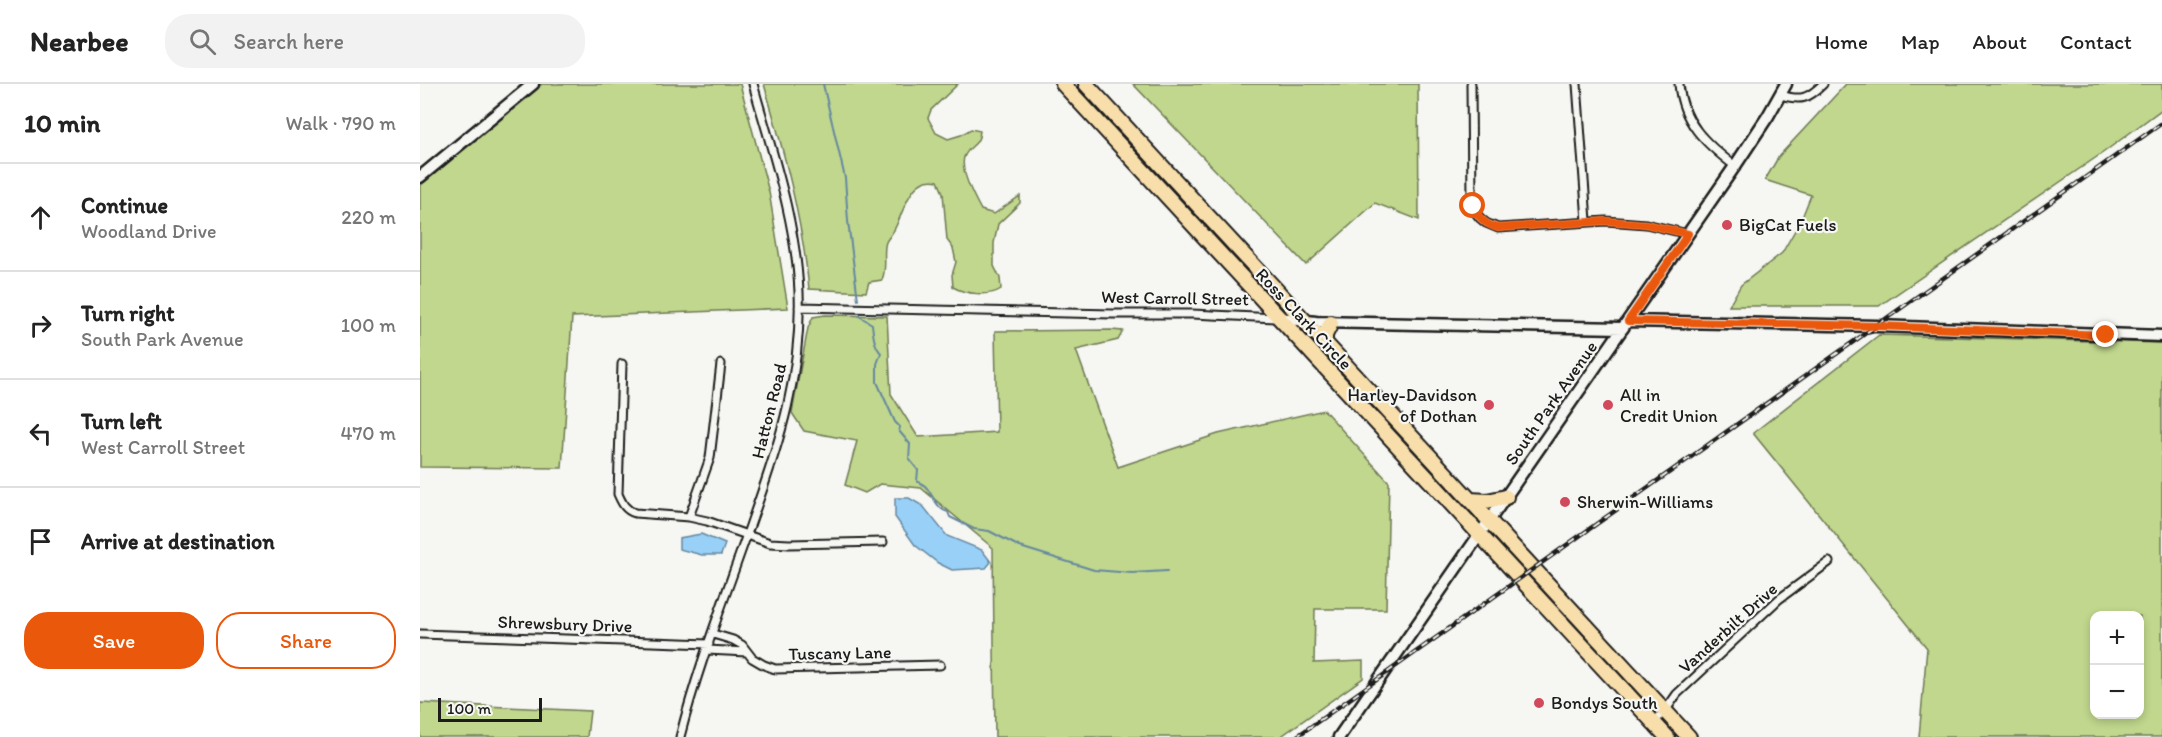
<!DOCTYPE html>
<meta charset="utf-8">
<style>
:root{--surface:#fff;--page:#f2f2f2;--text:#222;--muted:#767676;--line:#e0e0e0;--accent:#ea580c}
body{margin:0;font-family:Itim,sans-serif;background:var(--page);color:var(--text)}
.controls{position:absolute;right:18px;bottom:18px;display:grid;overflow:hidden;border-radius:12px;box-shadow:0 3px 9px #0003}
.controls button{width:54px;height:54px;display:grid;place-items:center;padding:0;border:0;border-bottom:2px solid var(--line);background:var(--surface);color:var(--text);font:30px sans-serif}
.scale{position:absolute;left:18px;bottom:15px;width:104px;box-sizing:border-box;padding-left:6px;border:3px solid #1c1c1c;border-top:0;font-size:16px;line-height:21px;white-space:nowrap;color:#1c1c1c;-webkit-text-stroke:4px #f6f6f2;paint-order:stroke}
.stop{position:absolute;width:18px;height:18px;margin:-14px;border:4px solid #ea580c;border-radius:50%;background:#fff}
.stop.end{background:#ea580c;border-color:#fff;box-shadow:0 2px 6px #0008}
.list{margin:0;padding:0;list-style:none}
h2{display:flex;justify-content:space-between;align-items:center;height:78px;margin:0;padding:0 24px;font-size:26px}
h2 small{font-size:20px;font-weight:400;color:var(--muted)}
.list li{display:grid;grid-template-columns:39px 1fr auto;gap:18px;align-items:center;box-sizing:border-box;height:108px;padding:0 24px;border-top:2px solid var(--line)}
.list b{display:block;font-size:22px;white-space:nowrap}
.list p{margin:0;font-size:20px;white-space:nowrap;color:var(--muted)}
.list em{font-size:20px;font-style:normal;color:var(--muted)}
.actions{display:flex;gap:12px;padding:18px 24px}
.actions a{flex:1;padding:14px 0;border:2px solid var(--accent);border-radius:24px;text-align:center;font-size:21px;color:var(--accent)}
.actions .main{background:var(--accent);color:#fff}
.icon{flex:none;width:33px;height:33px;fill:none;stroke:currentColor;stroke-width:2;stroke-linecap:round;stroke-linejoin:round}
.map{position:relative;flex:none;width:1742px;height:653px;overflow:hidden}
header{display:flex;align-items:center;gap:36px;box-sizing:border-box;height:84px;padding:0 30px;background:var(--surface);border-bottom:2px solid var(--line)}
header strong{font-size:28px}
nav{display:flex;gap:33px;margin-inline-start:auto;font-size:21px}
.search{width:420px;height:54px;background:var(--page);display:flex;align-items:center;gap:15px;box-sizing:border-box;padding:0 21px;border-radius:24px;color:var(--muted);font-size:22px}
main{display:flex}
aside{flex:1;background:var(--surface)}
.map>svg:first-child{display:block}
</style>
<header>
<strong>Nearbee</strong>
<div class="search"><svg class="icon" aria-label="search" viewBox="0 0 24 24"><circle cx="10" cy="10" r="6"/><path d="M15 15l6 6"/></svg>Search here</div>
<nav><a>Home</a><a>Map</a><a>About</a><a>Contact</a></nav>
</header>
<main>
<aside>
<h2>10 min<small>Walk · 790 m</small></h2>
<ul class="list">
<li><svg class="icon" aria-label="ahead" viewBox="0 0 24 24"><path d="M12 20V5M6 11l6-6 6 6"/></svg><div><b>Continue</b><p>Woodland Drive</p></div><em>220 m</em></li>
<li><svg class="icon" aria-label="right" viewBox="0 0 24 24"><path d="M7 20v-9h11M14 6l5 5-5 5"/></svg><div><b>Turn right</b><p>South Park Avenue</p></div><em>100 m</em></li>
<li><svg class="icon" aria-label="left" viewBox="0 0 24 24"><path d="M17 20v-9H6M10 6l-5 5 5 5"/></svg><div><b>Turn left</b><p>West Carroll Street</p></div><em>470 m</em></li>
<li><svg class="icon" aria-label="arrive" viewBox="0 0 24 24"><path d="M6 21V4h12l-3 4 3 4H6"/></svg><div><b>Arrive at destination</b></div></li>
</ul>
<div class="actions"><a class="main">Save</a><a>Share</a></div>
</aside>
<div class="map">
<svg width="1742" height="653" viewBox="0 0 1742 653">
<rect width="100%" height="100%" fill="#f6f6f2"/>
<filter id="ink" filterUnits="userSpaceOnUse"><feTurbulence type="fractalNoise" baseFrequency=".0167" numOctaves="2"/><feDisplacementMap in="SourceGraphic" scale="12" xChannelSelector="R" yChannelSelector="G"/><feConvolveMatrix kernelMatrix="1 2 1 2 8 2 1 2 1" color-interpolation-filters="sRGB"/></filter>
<g filter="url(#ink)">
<path fill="#c0d78d" stroke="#6e7a54" stroke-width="1.5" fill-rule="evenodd" d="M122 0H320L349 108 368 224 152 233 142 384 0 383V102Z
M344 0H538L511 26 508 34 516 49 528 55 541 51 551 45 560 47C559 62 551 60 545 71 538 83 555 115 561 126L574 130 600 112V119L578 140 574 159V182L580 194 581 205C569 213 545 210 533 203L532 191 536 178 533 164 527 156 523 109 518 97C490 90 484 129 474 146 472 150 468 154 466 158 462 170 468 181 462 196L449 198 446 208 389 205C382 134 364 68 344 0Z
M713 0H998L999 136 955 119 886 181Z
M1426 0H1742V25L1684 68 1459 222H1309L1321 201 1362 169 1381 136 1391 111 1345 96 1359 72Z
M405 231 467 232 471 310 498 353 577 348 575 247 691 246 703 247 698 256 656 266 698 383 798 350 904 326 969 398 966 525H895L894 579 943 577V594L860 653H575L573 464 501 404 460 400 445 409 425 401 437 357 384 347 372 329 388 244 393 233Z
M1459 251 1742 259V653H1499L1507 564 1333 349ZM1674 532H1720V630H1674Z
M0 619 170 627 167 653H0Z"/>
<path fill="#98d0f8" stroke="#6688a0" stroke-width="1.5" d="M475 414H489L503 422 527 452 562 466 571 478 566 484 532 486 518 479 495 461 475 433Z
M281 450 305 460 301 471H282L259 465V454Z"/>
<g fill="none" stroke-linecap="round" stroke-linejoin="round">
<path stroke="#6688a0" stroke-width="2" d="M403 0 425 94 428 137 438 216
M439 232 452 240C453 250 454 262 461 269L457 280V298L475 338 480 343 479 347 490 360 489 375 498 386 497 397C499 399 503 400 505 402 513 410 516 425 528 428L530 433 554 445 569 447 600 463 674 486 712 489 747 487"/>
<g stroke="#1c1c1c" stroke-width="11">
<path id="street" d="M1051 0 1052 116 1056 129 1060 134 1066 139 1078 144 1186 137 1226 140 1268 150
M1157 0 1167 137
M1259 0C1262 38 1286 60 1315 82
M1361 11C1381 17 1388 15 1403 0
M379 223 693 230H772L856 234
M202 280 198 410C202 419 205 426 215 429L269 433 287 437 350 459 369 460 463 458
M269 433 290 374 301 280
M0 550 289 560
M293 550 313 556 322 561 332 574 344 581 355 585 520 581
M287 566 327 568
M1233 639 1245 627 1257 610 1359 515 1409 478
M260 653C279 578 308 506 333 433 360 358 382 289 379 208 376 136 352 68 333 0"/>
</g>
<g stroke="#1c1c1c" stroke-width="15">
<path id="secondary" d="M0 93 113 0
M859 234 896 238 1203 244
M1208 237 1457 242 1742 252
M919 653 1315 82 1348 32 1366 0"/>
</g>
<g stroke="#1c1c1c" stroke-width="18">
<path id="highway" d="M643 0 1247 653
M666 0 1269 653
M905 259V251L911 239
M1050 416 1067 417 1086 413"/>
</g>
<use href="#street" stroke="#f6f6f2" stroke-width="7"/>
<use href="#secondary" stroke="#f6f6f2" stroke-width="10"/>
<use href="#highway" stroke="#f8deab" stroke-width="14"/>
<g stroke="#1c1c1c" stroke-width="4.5">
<path id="rail" d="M876 653 1742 39"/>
</g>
<use href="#rail" stroke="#f6f6f2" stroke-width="2" stroke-dasharray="7" stroke-linecap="butt"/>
</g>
</g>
<g fill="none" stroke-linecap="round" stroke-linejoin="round" filter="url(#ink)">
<path stroke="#ea580c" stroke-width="8" d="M1053 122C1058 134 1066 141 1078 144L1186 137 1226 140 1268 150 1208 237 1457 242 1686 251"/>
</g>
<g fill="#d1495b" stroke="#f6f6f2" stroke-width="2">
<circle cx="1307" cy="141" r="6"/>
<circle cx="1069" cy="321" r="6"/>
<circle cx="1188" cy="321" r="6"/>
<circle cx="1145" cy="418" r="6"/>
<circle cx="1119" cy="619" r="6"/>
</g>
<g text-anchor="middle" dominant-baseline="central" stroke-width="4.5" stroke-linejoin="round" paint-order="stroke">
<g font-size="18" fill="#1c1c1c" stroke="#f6f6f2" text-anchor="start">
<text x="1319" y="141">BigCat Fuels</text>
<text x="1057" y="311" text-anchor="end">Harley-Davidson<tspan x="1057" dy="21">of Dothan</tspan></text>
<text x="1200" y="311">All in<tspan x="1200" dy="21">Credit Union</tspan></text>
<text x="1157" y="418">Sherwin-Williams</text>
<text x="1131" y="619">Bondys South</text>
</g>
<g font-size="18" fill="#1c1c1c" stroke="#f6f6f2">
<text transform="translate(755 214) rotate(1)">West Carroll Street</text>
<text transform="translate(884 235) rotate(47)">Ross Clark Circle</text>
<text transform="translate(1131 319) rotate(-55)">South Park Avenue</text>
<text transform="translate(349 327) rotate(-76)">Hatton Road</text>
<text transform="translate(145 540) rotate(2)">Shrewsbury Drive</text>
<text transform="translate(1308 544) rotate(-42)">Vanderbilt Drive</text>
<text transform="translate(420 569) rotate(-1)">Tuscany Lane</text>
</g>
</g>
</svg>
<div class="controls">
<button>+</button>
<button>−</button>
</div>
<div class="scale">100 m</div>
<div class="stop" style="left:1053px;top:122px"></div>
<div class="stop end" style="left:1686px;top:251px"></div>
</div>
</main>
